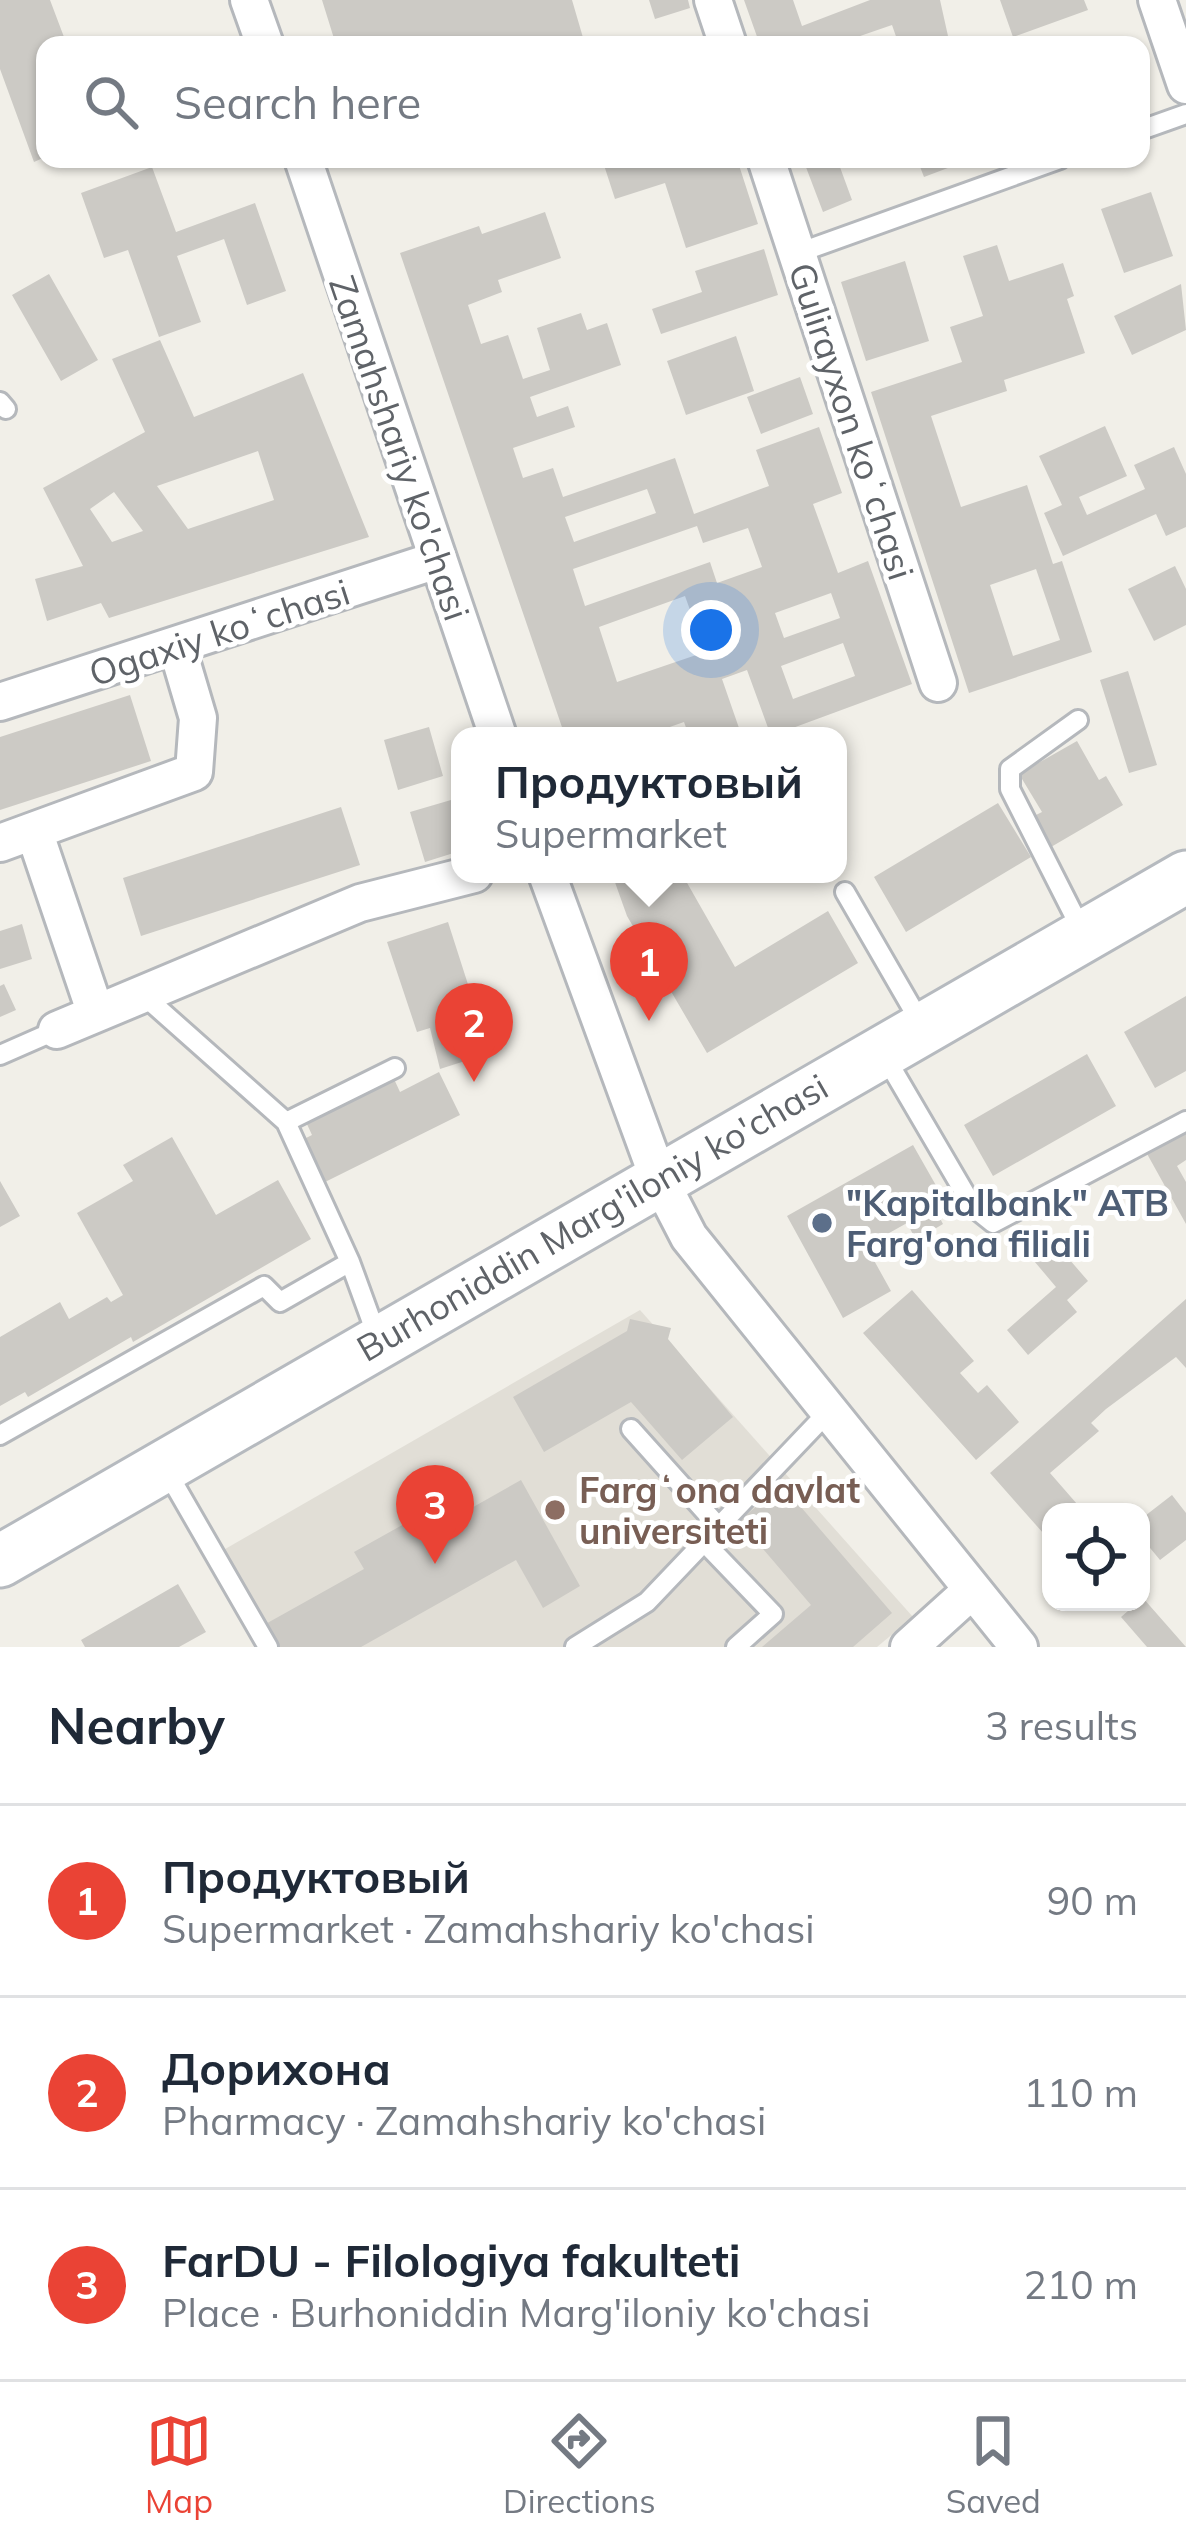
<!DOCTYPE html>
<meta charset="utf-8">
<style>
:root{--surface:#fff;--page:#f2f2f3;--text:#1f2937;--muted:#747a83;--line:#e0e1e3;--accent:#ea4335}
body{margin:0;font-family:Mulish,sans-serif;background:var(--page);color:var(--text)}
.controls{position:absolute;right:36px;bottom:36px;display:grid;overflow:hidden;border-radius:24px;box-shadow:0 3px 9px #0004}
.controls button{width:108px;height:108px;display:grid;place-items:center;padding:0;border:0;border-bottom:3px solid var(--line);background:var(--surface);color:var(--text);font:60px sans-serif}
.you{position:absolute;left:711px;top:630px;width:42px;height:42px;margin:-30px;border:9px solid #fff;border-radius:50%;background:#1a73e8;box-shadow:0 0 0 18px #1a73e833}
.badge{display:grid;place-items:center;width:78px;height:78px;border-radius:50%;background:var(--accent);color:#fff;font-size:39px;font-weight:700}
.pin{position:absolute;translate:-50% -99px;filter:drop-shadow(0 3px 6px #0008)}
.pin::after{content:'';position:absolute;top:63px;width:42px;height:36px;background:inherit;clip-path:polygon(0 0,100% 0,50% 100%)}
.popup{position:absolute;left:451px;top:727px;width:396px;height:156px;box-sizing:border-box;display:grid;place-content:center;border-radius:24px;background:var(--surface);filter:drop-shadow(0 3px 9px #0005);font-size:39px;white-space:nowrap;color:var(--muted)}
.popup b{font-size:45px;color:var(--text)}
.popup::after{content:'';position:absolute;left:50%;top:100%;margin-left:-24px;border:24px solid transparent;border-top-color:var(--surface)}
.list{margin:0;padding:0;list-style:none}
h2{display:flex;justify-content:space-between;align-items:center;height:156px;margin:0;padding:0 48px;font-size:51px}
h2 small{font-size:39px;font-weight:400;color:var(--muted)}
.list li{display:grid;grid-template-columns:78px 1fr auto;gap:36px;align-items:center;box-sizing:border-box;height:192px;padding:0 48px;border-top:3px solid var(--line)}
.list b{display:block;font-size:45px;white-space:nowrap}
.list p{margin:0;font-size:39px;white-space:nowrap;color:var(--muted)}
.list em{font-size:39px;font-style:normal;color:var(--muted)}
.icon{flex:none;width:66px;height:66px;fill:none;stroke:currentColor;stroke-width:2;stroke-linecap:round;stroke-linejoin:round}
.map{position:relative;flex:none;width:1186px;height:1647px;overflow:hidden}
.search{position:absolute;background:var(--surface);box-shadow:0 3px 9px #0004;left:36px;right:36px;top:36px;height:132px;display:flex;align-items:center;gap:30px;box-sizing:border-box;padding:0 42px;border-radius:24px;color:var(--muted);font-size:45px}
.sheet{height:732px;background:var(--surface)}
nav{display:flex;justify-content:space-around;align-items:center;box-sizing:border-box;height:168px;border-top:3px solid var(--line);background:var(--surface);font-size:33px;color:var(--muted)}
nav a{display:grid;justify-items:center;gap:6px}
nav .on{color:var(--accent)}
.map>svg:first-child{display:block}
</style>
<div class="map">
<svg width="1186" height="1647" viewBox="0 0 1186 1647">
<rect width="100%" height="100%" fill="#f1efe8"/>
<path fill="#e1ded6" d="M640 1310 913 1617 877 1647H266L213 1556Z"/>
<path fill="#cccac5" fill-rule="evenodd" d="M0 0H50L67 45H45V157L34 162 0 69Z
M322 0H572L584 41 571 45H336Z
M649 0H688L690 8 655 19Z
M744 0H793L802 26 870 0H940L950 45H899L892 25 834 45H760Z
M1000 0H1084L1088 10 1013 37Z
M602 159H737L758 224 686 248 665 183 615 199Z
M812 159H837L852 200 823 212 804 162Z
M917 159H960L961 163 924 177Z
M152 167 176 232 255 203 286 291 247 305 224 239 177 256 201 322 159 337 128 250 104 258 81 193Z
M1151 192 1173 256 1124 273 1101 209Z
M545 212 561 258 498 280 502 292 468 305 481 344 508 335 523 379 550 370 537 328 581 313 587 330 607 323 621 365 530 397 537 417 568 406 575 427 513 448 523 478 553 468 563 497 675 458 694 514 769 486 756 450 819 427 842 493 813 504 838 573 868 561 912 684 771 736 747 670 722 679 739 728 717 736H689L684 722 644 736H565L400 253 479 226 482 234ZM647 489 656 513 574 542 565 517ZM697 526 703 543 748 528 762 567 717 583 710 562 585 606 573 569ZM831 593 840 618 784 638 775 613ZM685 596 705 652 617 682 599 627ZM843 643 855 676 793 699 781 666Z
M997 245 1009 281 1063 263 1074 296 1067 299 1085 353 1004 380 1007 391 931 416 961 507 1027 485 1053 564 1062 561 1092 652 969 693 871 392 962 362 950 327 983 316 963 256ZM1036 569 1060 640 1013 656 990 585Z
M764 249 778 295 661 334 652 309 702 292 695 271Z
M905 261 929 341 866 361 841 282Z
M49 274 98 360 61 381 12 295Z
M1181 284 1186 330 1132 355 1114 316Z
M736 336 754 391 686 415 667 361Z
M160 340 194 417 303 373 369 537 109 618 101 603 47 621 35 579 83 566 43 488 145 432 112 359ZM258 451 274 500 188 529 157 486ZM114 492 143 531 112 542 90 509Z
M800 377 813 414 761 434 747 397Z
M1105 426 1127 476 1079 497 1087 515 1145 489 1134 465 1174 447 1186 474V527L1166 536 1156 514 1063 556 1044 513 1062 505 1039 456Z
M1175 566 1186 589V625L1154 641 1128 589Z
M1128 671 1157 765 1129 773 1100 680Z
M130 695 151 761 0 810V737Z
M429 727 443 776 398 790 384 740Z
M1077 741 1099 780 1106 776 1123 805 1051 847 1034 816 1042 812 1019 774Z
M451 800 460 851 425 862 410 812Z
M998 803 1031 857 906 932 874 877Z
M341 807 360 865 141 936 123 878Z
M612 874H682L735 967 828 911 858 963 707 1053 627 916Z
M448 922 490 1053 440 1069 430 1028 417 1032 387 942Z
M22 924 32 959 0 969V931Z
M4 984 16 1010 0 1017V986Z
M1186 996V1071L1155 1088 1124 1032Z
M1087 1054 1116 1106 993 1176 964 1125Z
M439 1072 460 1115 321 1184 300 1141 312 1135 306 1122 394 1079 400 1092Z
M1186 1130V1160L1177 1166 1186 1182V1224L1146 1152Z
M172 1137 216 1215 278 1180 311 1239 133 1342 131 1337 28 1397 25 1392 0 1406V1337L60 1302 69 1319 107 1297 111 1302 123 1295 77 1213 133 1181 123 1165Z
M913 1145 946 1203 935 1209 943 1224 916 1240 907 1223 866 1246 891 1291 843 1318 787 1216Z
M0 1181 20 1216 0 1227Z
M1050 1237 1088 1281 1067 1300 1077 1312 1028 1355 1007 1330 1056 1287 1029 1255Z
M912 1290 974 1361 960 1373 978 1393 987 1385 1019 1422 976 1460 863 1333Z
M1186 1299V1368L1176 1357 1106 1409 1091 1423 1099 1431 1050 1473 1084 1512H1051V1542L990 1473Z
M630 1319 671 1328 668 1339 733 1417 682 1460 631 1402 544 1452 513 1397 627 1331Z
M521 1480 580 1586 543 1608 516 1560 361 1647H273L262 1626 364 1569 354 1552 413 1519 422 1536Z
M782 1485 892 1613 853 1647H762L811 1605 739 1521Z
M1172 1495 1186 1513V1540L1160 1560 1141 1537V1519Z
M178 1584 206 1632 179 1647H85L81 1640Z
M1143 1598 1186 1647H1147L1121 1617Z"/>
<g fill="none" stroke-linecap="round" stroke-linejoin="round">
<g stroke="#b5b8bc" stroke-width="24">
<path id="lane" d="M1141 130 1186 114
M798 253 1060 159
M0 402 6 409
M1078 720 1010 769V789L1082 931
M845 892 923 1027
M142 994 286 1122 350 1262 377 1336
M0 1055 57 1030
M884 1055 973 1207 993 1223 1186 1121
M286 1122 395 1068
M631 1429 718 1526
M0 1435 264 1286 280 1302 350 1262
M166 1470 268 1647
M704 1542 773 1614 736 1647
M575 1647 647 1602 829 1411"/>
</g>
<g stroke="#b5b8bc" stroke-width="42">
<path id="street" d="M249 0 265 45
M713 0 728 45
M1157 0 1186 85
M303 159 498 736
M766 159 938 683
M0 702 437 560
M34 831 95 1011
M0 843 194 772 198 718 177 647
M547 874 658 1177 689 1237 1019 1647
M57 1030 360 903 474 874
M909 1647 971 1591"/>
</g>
<g stroke="#b6babf" stroke-width="57">
<path id="secondary" d="M0 1561 1186 877"/>
</g>
<use href="#lane" stroke="#fff" stroke-width="18"/>
<use href="#street" stroke="#fff" stroke-width="36"/>
<use href="#secondary" stroke="#fff" stroke-width="51"/>
</g>
<circle fill="#5c6f8a" stroke="#fff" stroke-width="4.5" cx="822" cy="1223" r="12"/>
<circle fill="#8d6e63" stroke="#fff" stroke-width="4.5" cx="555" cy="1510" r="12"/>
<g text-anchor="middle" dominant-baseline="central" stroke-width="10" stroke-linejoin="round" paint-order="stroke">
<g font-size="36" fill="#5f6368" stroke="#fff">
<text transform="translate(852 421) rotate(72)">Gulirayxon koʻchasi</text>
<text transform="translate(400 448) rotate(71)">Zamahshariy ko'chasi</text>
<text transform="translate(219 632) rotate(-18)">Ogaxiy koʻchasi</text>
<text transform="translate(592 1217) rotate(-30)">Burhoniddin Marg'iloniy ko'chasi</text>
</g>
<g font-size="36" font-weight="bold" fill="#4e5e75" stroke="#fff" text-anchor="start">
<text x="846" y="1202">"Kapitalbank" АТB<tspan x="846" dy="41">Farg'ona filiali</tspan></text>
</g>
<g font-size="36" font-weight="bold" fill="#785e54" stroke="#fff" text-anchor="start">
<text x="579" y="1489">Fargʻona davlat<tspan x="579" dy="41">universiteti</tspan></text>
</g>
</g>
</svg>
<div class="controls">
<button><svg class="icon" aria-label="locate" viewBox="0 0 24 24"><circle cx="12" cy="12" r="6"/><path d="M12 2v4M12 18v4M2 12h4M18 12h4"/></svg></button>
</div>
<div class="you"></div>
<div class="pin badge" style="left:649px;top:1021px">1</div>
<div class="popup"><b>Продуктовый</b>Supermarket</div>
<div class="pin badge" style="left:474px;top:1082px">2</div>
<div class="pin badge" style="left:435px;top:1564px">3</div>
<div class="search"><svg class="icon" aria-label="search" viewBox="0 0 24 24"><circle cx="10" cy="10" r="6"/><path d="M15 15l6 6"/></svg>Search here</div>
</div>
<section class="sheet">
<h2>Nearby<small>3 results</small></h2>
<ul class="list">
<li><span class="badge">1</span><div><b>Продуктовый</b><p>Supermarket · Zamahshariy ko'chasi</p></div><em>90 m</em></li>
<li><span class="badge">2</span><div><b>Дорихона</b><p>Pharmacy · Zamahshariy ko'chasi</p></div><em>110 m</em></li>
<li><span class="badge">3</span><div><b>FarDU - Filologiya fakulteti</b><p>Place · Burhoniddin Marg'iloniy ko'chasi</p></div><em>210 m</em></li>
</ul>
</section>
<nav>
<a class="on"><svg class="icon" aria-label="map" viewBox="0 0 24 24"><path d="M3 6l6-2 6 2 6-2v14l-6 2-6-2-6 2zM9 4v14M15 6v14"/></svg>Map</a>
<a><svg class="icon" aria-label="directions" viewBox="0 0 24 24"><path d="M12 3l9 9-9 9-9-9zM9 14v-3h6M13 9l2 2-2 2"/></svg>Directions</a>
<a><svg class="icon" aria-label="saved" viewBox="0 0 24 24"><path d="M7 4h10v16l-5-4-5 4z"/></svg>Saved</a>
</nav>
